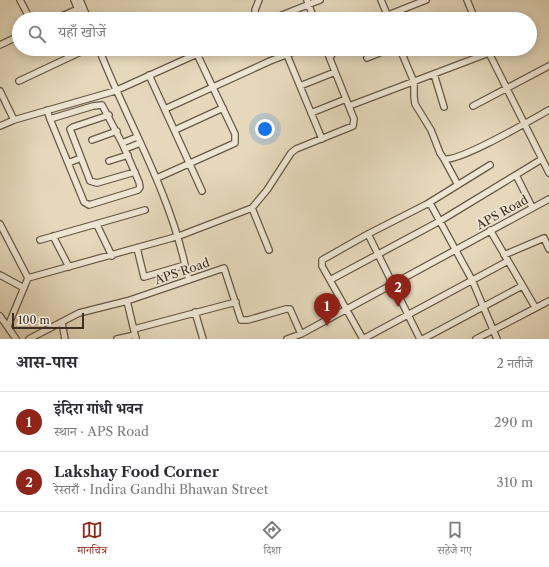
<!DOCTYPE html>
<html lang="hi">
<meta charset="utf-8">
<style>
:root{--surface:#fff;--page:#f2f2f3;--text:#2b2b33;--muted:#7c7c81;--line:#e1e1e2;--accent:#8f2418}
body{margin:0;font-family:"Libre Caslon Text","Noto Serif Devanagari",serif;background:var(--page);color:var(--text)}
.scale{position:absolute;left:12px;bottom:10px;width:72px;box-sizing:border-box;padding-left:4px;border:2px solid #3d2e1f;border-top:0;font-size:11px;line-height:14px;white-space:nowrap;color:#3d2e1f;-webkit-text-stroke:3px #eee6d3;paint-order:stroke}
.you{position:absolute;left:265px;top:129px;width:14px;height:14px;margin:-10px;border:3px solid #fff;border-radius:50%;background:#1a73e8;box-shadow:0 0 0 6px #1a73e833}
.badge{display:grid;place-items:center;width:26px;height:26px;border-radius:50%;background:var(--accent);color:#fff;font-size:13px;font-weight:700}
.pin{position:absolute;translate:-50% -33px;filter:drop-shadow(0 1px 2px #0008)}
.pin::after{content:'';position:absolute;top:21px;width:14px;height:12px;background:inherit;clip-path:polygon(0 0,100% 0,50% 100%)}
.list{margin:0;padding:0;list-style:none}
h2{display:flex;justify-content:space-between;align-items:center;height:52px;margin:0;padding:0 16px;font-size:17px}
h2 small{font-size:13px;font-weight:400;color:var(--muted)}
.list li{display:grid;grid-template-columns:26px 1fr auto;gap:12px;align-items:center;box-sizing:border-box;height:60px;padding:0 16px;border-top:1px solid var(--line)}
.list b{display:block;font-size:15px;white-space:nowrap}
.list p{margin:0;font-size:13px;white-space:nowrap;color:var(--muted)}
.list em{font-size:13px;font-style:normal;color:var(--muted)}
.icon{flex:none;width:22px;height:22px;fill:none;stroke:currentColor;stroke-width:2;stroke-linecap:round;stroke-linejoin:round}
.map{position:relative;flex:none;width:549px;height:339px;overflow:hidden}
.search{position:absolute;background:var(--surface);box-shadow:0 2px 10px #0003;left:12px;right:12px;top:12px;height:44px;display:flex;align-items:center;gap:10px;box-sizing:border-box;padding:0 14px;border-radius:22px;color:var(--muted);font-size:15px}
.sheet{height:172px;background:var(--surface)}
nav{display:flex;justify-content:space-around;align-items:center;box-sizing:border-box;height:56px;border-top:1px solid var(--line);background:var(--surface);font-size:11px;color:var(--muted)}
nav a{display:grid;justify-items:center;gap:2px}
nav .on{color:var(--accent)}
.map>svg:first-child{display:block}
</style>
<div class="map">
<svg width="549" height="339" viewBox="0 0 549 339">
<rect width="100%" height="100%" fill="#e5d8bc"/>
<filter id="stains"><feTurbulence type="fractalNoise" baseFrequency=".005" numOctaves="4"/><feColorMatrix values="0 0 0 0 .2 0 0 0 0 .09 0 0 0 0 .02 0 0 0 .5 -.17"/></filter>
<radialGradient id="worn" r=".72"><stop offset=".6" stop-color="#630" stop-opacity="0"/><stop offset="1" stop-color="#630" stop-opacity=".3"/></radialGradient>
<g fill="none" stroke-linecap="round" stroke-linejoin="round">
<g stroke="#675846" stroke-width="8">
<path id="street" d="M20 0 30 19
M74 0 82 19
M80 0 88 19
M307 0 314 19
M381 0 389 19
M467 0 475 19
M55 19 78 9
M256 19 255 10 259 0
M272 19 320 0
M378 19 426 0
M468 19 474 17
M0 45 19 36
M99 49C127 121 168 188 185 265
M400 49 414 82V97L415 104 431 130 440 153 444 159C460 162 531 120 549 110
M487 49 549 173
M287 55 322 139
M330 58 335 49
M367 58 389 49
M434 74 444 107
M149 75 202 191
M19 81 87 49
M300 86 335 72
M0 91 14 120
M349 106 489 53
M473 106 549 66
M165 109 270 61 301 49
M47 110 50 119 84 202 89 205 138 190 140 187 139 182 122 143 102 105 93 106 50 119
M311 113 346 99
M109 115 73 127 70 129 90 181 97 183 135 172
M0 126 14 120 115 91 208 49
M175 130 223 108
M92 140 117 131
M122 143 137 137
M125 149 140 143
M444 159 458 185
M109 161 128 155
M68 163 81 158
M516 175 532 207
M157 178 235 143V134L197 54
M427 204 490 165
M252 208 267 190 291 153 296 149 353 126 354 119 326 49
M0 224 28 278
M97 225 112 256
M490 230 535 307
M368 234 420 339
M53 236 69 267
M40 240 145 210
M137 248 144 277 185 265 189 280
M504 255 544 238 549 249
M0 275 24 288
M330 280 440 221 542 159
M127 301 136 339
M195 312 203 339
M0 316 16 339
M62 323 65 339
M8 326 28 278 179 236 252 208 269 250
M134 329 236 302
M29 339 79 313 127 301 224 268 241 320H248L286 309H290L301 334 549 199
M117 339 135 335
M287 339 301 334
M363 339 322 266V260L368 234 427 204 431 205 472 280 497 339
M363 339 508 261
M423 339 522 286
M476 339 549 301"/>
</g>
<use href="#street" stroke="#eee6d3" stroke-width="5.5"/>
</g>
<g text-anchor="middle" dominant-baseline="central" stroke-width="3.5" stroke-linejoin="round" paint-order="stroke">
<g font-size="12" fill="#3d2e1f" stroke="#eee6d3">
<text transform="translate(502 212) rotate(-29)">APS Road</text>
<text transform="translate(182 271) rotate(-19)">APS Road</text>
</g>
</g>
<rect width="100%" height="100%" filter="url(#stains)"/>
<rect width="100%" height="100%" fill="url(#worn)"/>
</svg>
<div class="scale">100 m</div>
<div class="you"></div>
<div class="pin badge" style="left:327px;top:326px">1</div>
<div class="pin badge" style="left:398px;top:307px">2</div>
<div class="search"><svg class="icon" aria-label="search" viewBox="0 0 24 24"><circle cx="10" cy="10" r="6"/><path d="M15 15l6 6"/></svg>यहाँ खोजें</div>
</div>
<section class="sheet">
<h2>आस-पास<small>2 नतीजे</small></h2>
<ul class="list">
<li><span class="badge">1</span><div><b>इंदिरा गांधी भवन</b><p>स्थान · APS Road</p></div><em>290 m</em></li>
<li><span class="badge">2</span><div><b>Lakshay Food Corner</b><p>रेस्तराँ · Indira Gandhi Bhawan Street</p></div><em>310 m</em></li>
</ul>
</section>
<nav>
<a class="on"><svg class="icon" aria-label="map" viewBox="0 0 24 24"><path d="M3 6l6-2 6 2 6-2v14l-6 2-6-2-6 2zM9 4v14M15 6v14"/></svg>मानचित्र</a>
<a><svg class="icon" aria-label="directions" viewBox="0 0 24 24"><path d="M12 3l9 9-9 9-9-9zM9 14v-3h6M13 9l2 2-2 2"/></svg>दिशा</a>
<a><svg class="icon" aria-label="saved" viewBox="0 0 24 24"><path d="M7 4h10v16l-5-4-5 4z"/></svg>सहेजे गए</a>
</nav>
